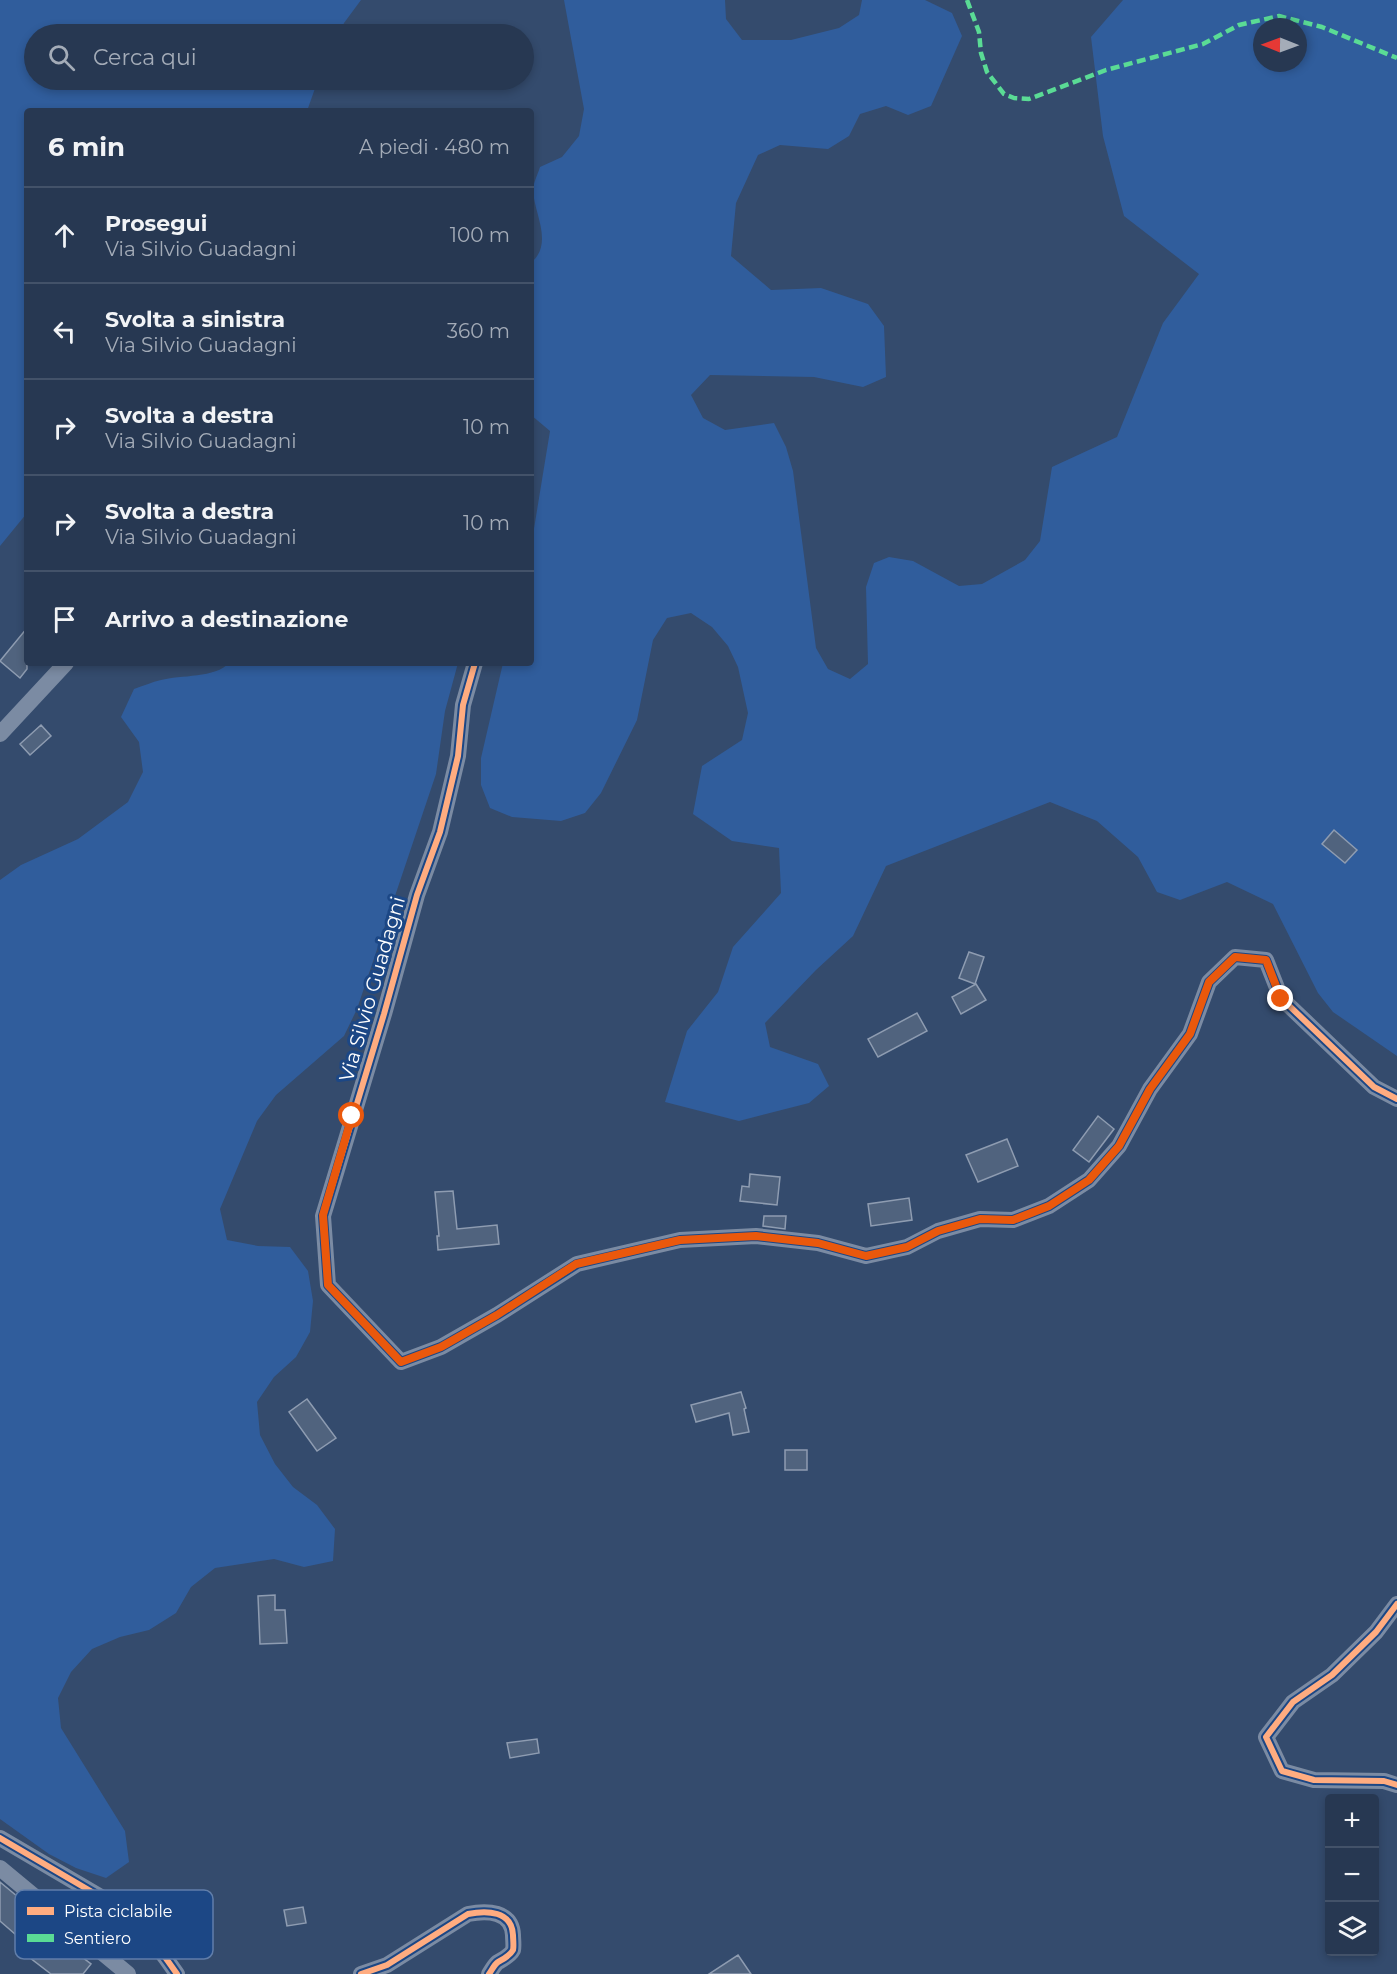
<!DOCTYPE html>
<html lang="it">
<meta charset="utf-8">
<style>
:root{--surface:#273852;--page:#33435c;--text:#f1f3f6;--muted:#a4acb8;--line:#435269}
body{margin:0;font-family:Montserrat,sans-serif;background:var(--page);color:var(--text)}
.controls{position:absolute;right:18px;bottom:18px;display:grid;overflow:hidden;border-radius:6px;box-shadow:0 3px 9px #0003}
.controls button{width:54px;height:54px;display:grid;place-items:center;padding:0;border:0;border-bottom:2px solid var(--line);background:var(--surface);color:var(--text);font:30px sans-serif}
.compass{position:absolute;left:1253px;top:18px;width:54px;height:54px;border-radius:50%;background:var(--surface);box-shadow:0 3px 9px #0003;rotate:271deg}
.stop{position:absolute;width:18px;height:18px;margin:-14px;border:4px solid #ea580c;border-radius:50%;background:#fff}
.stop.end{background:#ea580c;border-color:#fff;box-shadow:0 2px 6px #0008}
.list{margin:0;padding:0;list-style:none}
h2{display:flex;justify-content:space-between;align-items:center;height:78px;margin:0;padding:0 24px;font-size:26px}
h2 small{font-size:20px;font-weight:400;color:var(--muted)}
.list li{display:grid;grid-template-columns:39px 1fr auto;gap:18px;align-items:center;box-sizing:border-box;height:96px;padding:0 24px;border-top:2px solid var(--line)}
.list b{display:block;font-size:22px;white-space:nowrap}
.list p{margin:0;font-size:20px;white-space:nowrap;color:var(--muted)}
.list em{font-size:20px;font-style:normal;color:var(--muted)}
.icon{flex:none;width:33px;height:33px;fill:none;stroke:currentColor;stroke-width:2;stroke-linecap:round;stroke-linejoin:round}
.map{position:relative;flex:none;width:1397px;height:1974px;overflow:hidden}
.search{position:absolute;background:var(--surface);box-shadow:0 3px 9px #0003;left:24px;top:24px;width:510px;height:66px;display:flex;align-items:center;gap:15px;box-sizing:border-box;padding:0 21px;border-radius:33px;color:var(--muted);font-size:22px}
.panel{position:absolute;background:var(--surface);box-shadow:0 3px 9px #0003;left:24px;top:108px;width:510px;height:558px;border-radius:6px}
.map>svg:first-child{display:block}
</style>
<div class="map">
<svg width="1397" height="1974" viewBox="0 0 1397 1974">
<rect width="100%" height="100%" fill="#344b6d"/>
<path fill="#305d9c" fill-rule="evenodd" d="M0 0H361L344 23 339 34H34V80H318L307 111H27V513L0 546Z
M564 0H725L726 19 742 40H791L839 28 859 15 862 0H925L952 13 962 36 931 106 908 115 886 106 860 114 849 136 828 149 780 145 758 155 736 203 731 256 771 290 821 288 868 304 884 326 886 377 863 387 814 377 710 375 691 395 703 418 725 430 774 423 786 447 793 471 816 648 828 669 850 679 868 664 866 587 874 563 889 557 913 561 959 586 982 584 1025 560 1040 541 1052 467 1117 437 1163 323 1199 274 1124 216 1103 136 1091 37 1123 0H1397V1056L1333 1012 1318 993 1273 904 1227 882 1180 900 1157 892 1138 857 1097 821 1050 802 886 866 853 936 816 970 765 1023 770 1047 818 1064 829 1086 809 1103 739 1121 665 1102 687 1031 718 992 733 947 781 893 779 848 732 841 693 814 702 766 742 740 748 713 738 667 728 646 712 627 691 613 667 618 653 640 637 720 601 793 585 813 561 821 512 817 490 808 481 785V758L503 663H531V547L550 431 531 415V263C554 243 534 214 533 190 533 183 538 174 540 167L562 157 579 136 584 109ZM1262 27H1298V63H1262Z
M229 663H458L445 711 436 774 357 1009 344 1036 276 1095 257 1121 220 1209 227 1240 258 1246 290 1247 308 1271 313 1301 310 1332 296 1357 274 1377 257 1402 260 1435 275 1464 293 1487 317 1505 335 1529 333 1561 304 1567 274 1559 215 1568 191 1587 176 1613 149 1630 120 1637 92 1649 71 1672 58 1698 61 1728 125 1831 129 1862 106 1878 76 1868 49 1854 0 1819V880L21 865 78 839 128 802 143 772 139 742 121 717 134 689C143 686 152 682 161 680 180 675 216 678 229 663Z"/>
<path fill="#50637e" stroke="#8e9cb1" stroke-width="1.5" d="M27 628V669L20 678 0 661Z
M41 725 51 736 30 755 20 744Z
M1334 830 1357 850 1345 863 1322 844Z
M969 952 984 957 975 984 959 978Z
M976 984 986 1000 961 1014 952 997Z
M917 1013 927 1031 878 1057 868 1039Z
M1098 1116 1114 1129 1089 1162 1073 1150Z
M1007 1139 1018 1166 978 1182 966 1155Z
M750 1174 780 1177 777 1205 740 1201 742 1186 749 1187Z
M453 1191 457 1229 497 1225 499 1244 438 1250 437 1236H439L435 1192Z
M909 1198 912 1220 871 1226 868 1204Z
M764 1216H786L785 1229 763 1226Z
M741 1392 746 1408 744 1409 749 1432 733 1435 729 1413 696 1422 691 1405Z
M307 1399 336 1438 317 1451 289 1412Z
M785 1450H807V1470H785Z
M275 1595V1610H285L287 1643 260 1644 258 1596Z
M537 1739 539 1753 510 1758 507 1743Z
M0 1882 41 1916 36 1922 91 1964 83 1974H51L25 1954 30 1947 0 1921Z
M303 1907 306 1923 287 1926 284 1910Z
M738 1955 751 1974H709Z"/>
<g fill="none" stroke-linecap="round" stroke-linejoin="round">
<path stroke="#7b8ba3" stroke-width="16" d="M475 663 463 705 458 756 440 832 417 895 384 1014 323 1216 328 1285 401 1362 441 1347 497 1315 577 1264 680 1240 756 1236 818 1243 866 1256 907 1247 938 1231 980 1219 1013 1220 1049 1206 1089 1180 1119 1146 1150 1089 1190 1034 1209 982 1235 957 1266 960 1281 998 1374 1087 1397 1099
M0 734 66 663
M1397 1604 1376 1632 1332 1675 1293 1702 1266 1737 1282 1771 1314 1780 1384 1781 1397 1785
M0 1838 116 1906C142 1925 159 1948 177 1974
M0 1868 128 1974
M361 1974 387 1965 468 1914C487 1910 512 1911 513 1935 513 1939 514 1946 513 1950 510 1956 503 1959 498 1962 494 1965 492 1970 489 1974"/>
<path stroke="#5adb95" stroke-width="4.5" stroke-dasharray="9 4.5" stroke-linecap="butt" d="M967 0 979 32 981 53 987 72 1004 94 1014 98 1029 99 1106 70 1203 44 1239 25 1279 16 1322 27 1397 58"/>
<g stroke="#1c4785" stroke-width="10">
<path id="cycleway" d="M475 663 463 705 458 756 440 832 417 895 384 1014 323 1216 328 1285 401 1362 441 1347 497 1315 577 1264 680 1240 756 1236 818 1243 866 1256 907 1247 938 1231 980 1219 1013 1220 1049 1206 1089 1180 1119 1146 1150 1089 1190 1034 1209 982 1235 957 1266 960 1281 998 1374 1087 1397 1099
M1397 1604 1376 1632 1332 1675 1293 1702 1266 1737 1282 1771 1314 1780 1384 1781 1397 1785
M0 1838 116 1906C142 1925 159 1948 177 1974
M361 1974 387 1965 468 1914C487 1910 512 1911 513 1935 513 1939 514 1946 513 1950 510 1956 503 1959 498 1962 494 1965 492 1970 489 1974"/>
</g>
<use href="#cycleway" stroke="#ffac80" stroke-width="6"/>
</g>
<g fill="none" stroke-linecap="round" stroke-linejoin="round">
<path stroke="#ea580c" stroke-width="8" d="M352 1116 323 1215 328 1285 401 1362 441 1347 497 1315 576 1264 680 1240 756 1236 818 1243 866 1256 907 1247 938 1231 980 1219 1013 1220 1049 1206 1089 1180 1119 1146 1150 1089 1190 1034 1209 982 1235 957 1266 960 1281 999"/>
</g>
<g text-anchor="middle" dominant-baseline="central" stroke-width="6" stroke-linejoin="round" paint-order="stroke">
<g font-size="20" fill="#fff" stroke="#1c4785">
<text transform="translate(372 989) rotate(-74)">Via Silvio Guadagni</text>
</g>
</g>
<rect x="15" y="1890" width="198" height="69" rx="9" fill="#1c4785" stroke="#607eaa" stroke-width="1.5"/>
<rect x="27" y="1907" width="27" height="8" fill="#ffac80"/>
<rect x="27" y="1934" width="27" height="8" fill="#5adb95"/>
<g font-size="16" fill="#fff">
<text x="64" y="1917">Pista ciclabile</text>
<text x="64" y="1944">Sentiero</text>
</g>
</svg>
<div class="controls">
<button>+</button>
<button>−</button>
<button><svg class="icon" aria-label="layers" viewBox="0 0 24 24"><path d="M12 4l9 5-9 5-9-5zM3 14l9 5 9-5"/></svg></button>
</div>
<svg class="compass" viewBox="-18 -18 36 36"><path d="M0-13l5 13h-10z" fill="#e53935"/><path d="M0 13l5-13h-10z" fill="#a4acb8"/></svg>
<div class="stop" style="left:352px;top:1116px"></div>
<div class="stop end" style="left:1281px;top:999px"></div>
<div class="search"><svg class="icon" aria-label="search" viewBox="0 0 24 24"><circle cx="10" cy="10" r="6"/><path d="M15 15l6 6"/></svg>Cerca qui</div>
<section class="panel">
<h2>6 min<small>A piedi · 480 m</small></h2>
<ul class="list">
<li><svg class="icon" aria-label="ahead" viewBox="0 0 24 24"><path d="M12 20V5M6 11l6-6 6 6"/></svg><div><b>Prosegui</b><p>Via Silvio Guadagni</p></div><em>100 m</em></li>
<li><svg class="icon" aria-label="left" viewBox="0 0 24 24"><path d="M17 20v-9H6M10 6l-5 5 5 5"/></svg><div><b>Svolta a sinistra</b><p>Via Silvio Guadagni</p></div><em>360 m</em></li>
<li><svg class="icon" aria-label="right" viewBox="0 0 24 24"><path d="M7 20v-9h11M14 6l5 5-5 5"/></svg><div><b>Svolta a destra</b><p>Via Silvio Guadagni</p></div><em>10 m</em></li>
<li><svg class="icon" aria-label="right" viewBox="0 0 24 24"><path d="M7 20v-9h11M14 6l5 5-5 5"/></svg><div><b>Svolta a destra</b><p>Via Silvio Guadagni</p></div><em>10 m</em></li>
<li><svg class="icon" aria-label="arrive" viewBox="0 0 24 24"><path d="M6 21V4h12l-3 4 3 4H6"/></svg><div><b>Arrivo a destinazione</b></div></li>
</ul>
</section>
</div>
